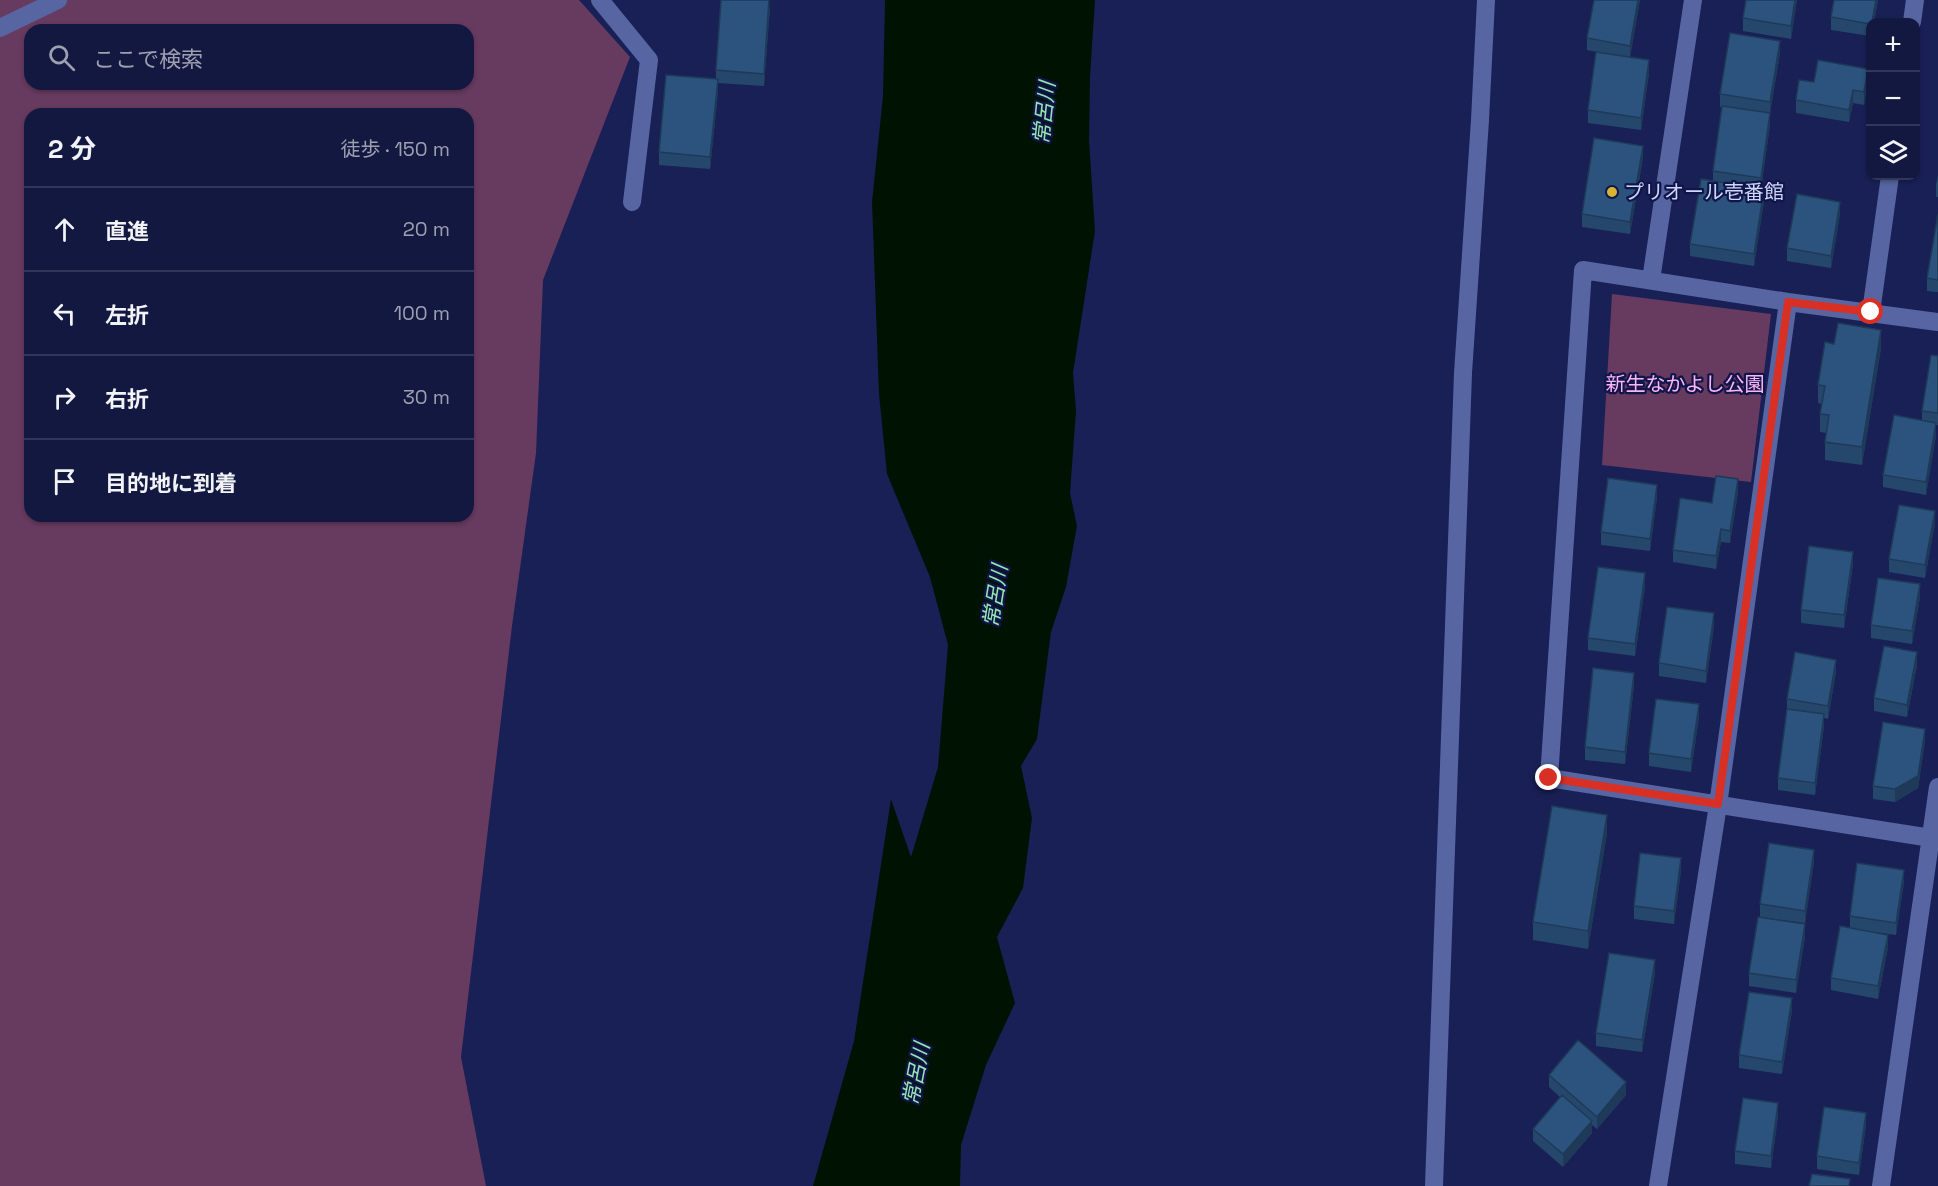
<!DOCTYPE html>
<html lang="ja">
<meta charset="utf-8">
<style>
:root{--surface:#131840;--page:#20254b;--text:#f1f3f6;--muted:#9da0b1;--line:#323759}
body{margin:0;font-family:"Space Grotesk","Noto Sans JP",sans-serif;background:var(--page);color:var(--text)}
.controls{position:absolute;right:18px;top:18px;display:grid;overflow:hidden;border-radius:12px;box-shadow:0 2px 4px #0004}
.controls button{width:54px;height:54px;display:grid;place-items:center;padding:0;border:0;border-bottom:2px solid var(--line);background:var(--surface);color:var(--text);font:30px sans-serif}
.stop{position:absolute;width:18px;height:18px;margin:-14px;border:4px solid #d93025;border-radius:50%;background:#fff}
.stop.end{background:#d93025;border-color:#fff;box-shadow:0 2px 6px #0008}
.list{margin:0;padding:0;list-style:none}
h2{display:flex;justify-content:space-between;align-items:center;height:78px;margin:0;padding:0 24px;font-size:26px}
h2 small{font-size:20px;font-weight:400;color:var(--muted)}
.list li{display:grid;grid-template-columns:39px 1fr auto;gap:18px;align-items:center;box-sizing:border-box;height:84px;padding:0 24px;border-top:2px solid var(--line)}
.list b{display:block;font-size:22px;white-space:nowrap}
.list em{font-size:20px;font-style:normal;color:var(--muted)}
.icon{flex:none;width:33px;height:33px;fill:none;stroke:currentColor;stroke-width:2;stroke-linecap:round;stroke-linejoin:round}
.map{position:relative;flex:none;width:1938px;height:1186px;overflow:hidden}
.search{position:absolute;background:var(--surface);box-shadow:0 2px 4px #0004;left:24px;top:24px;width:450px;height:66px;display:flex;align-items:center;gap:15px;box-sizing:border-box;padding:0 21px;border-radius:18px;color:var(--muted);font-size:22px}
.panel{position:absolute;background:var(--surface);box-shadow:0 2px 4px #0004;left:24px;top:108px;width:450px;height:414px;border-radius:18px}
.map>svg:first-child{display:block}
</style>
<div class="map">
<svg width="1938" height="1186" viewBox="0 0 1938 1186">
<rect width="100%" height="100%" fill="#192056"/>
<path fill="#673a60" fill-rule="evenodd" d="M0 0H579L630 57 543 280 536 453 512 626 461 1057 486 1186H0ZM30 30H468V84H30ZM30 114H468V516H30Z
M1612 294 1771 314 1751 482 1602 465Z"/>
<path fill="#001303" d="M885 0H1095L1090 77 1089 140 1095 231 1073 373 1076 411 1070 493 1077 526 1066 587 1051 632 1037 739 1021 766 1032 818 1023 888 997 937 1015 1003 986 1065 961 1145 960 1186H813L854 1041 891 799 911 857 938 767 948 645 930 577 887 474 879 394 872 202 883 96Z"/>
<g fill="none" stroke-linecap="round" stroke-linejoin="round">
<path stroke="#5766a2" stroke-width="18" d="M600 0 649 60 632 202
M1434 1186 1463 373 1480 120 1486 0"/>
<path stroke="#5766a2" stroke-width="18" d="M1912 22 1915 0
M0 28 58 0
M1651 280 1693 0
M1871 312 1890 176
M1931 838 1549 778 1583 270 1788 302 1938 322
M1658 1186 1718 805 1788 302
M1881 1186 1938 787"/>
</g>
<path fill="#25476c" d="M1594 0H1640L1630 57 1649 73 1641 130 1588 123V110L1608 54 1587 50V38Z
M1797 0 1791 39 1743 31V18Z
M1834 0H1878L1874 22H1870V36L1831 30V17Z
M770 7 764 86 718 83V92L710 169 659 165V152L716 79V70Z
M1780 53 1770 114V125L1761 188 1764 201 1754 266 1690 256V244L1713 181V171L1722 107H1720V94Z
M1868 81 1864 105 1853 103 1849 122 1796 113V100L1814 82Z
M1643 158 1630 234 1582 227V214Z
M1938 175V197H1936V184Z
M1840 214 1831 268 1787 261V248Z
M1938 214V292L1927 291V278Z
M1834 344 1881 348 1862 465 1825 460V442L1827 433 1820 432V414L1822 404 1818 403V385Z
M1938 356V425H1936V435L1926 495 1883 487V475L1922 420V411Z
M1738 492 1730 543 1721 542 1716 569 1673 562V550L1712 503Z
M1657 497 1650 551 1601 545V532Z
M1935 523 1925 578 1889 572V559Z
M1853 564 1844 628 1801 623V610Z
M1645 586 1635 656 1588 650V638Z
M1920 597 1912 644 1871 638V625Z
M1714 626 1706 683 1659 676V663Z
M1917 665 1907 717 1874 711V698Z
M1836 672 1828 719 1824 718V726L1815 795 1778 790V778L1787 711V699Z
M1634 686 1625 764 1585 760V747Z
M1699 717 1691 772 1649 766V753Z
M1925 741 1918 788 1895 802 1873 799V786Z
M1607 833 1588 949 1533 940V922Z
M1814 862 1805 923 1760 917V904Z
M1681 870 1674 924 1634 919V906Z
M1904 882 1896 935 1860 930 1888 947 1878 999 1831 990V978L1850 928V916Z
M1805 937 1796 993 1749 986V973Z
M1655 973 1642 1052 1596 1046V1033Z
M1792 1010 1782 1074 1739 1068V1055Z
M1549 1075 1626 1095 1597 1129 1592 1125V1133L1563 1167 1533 1141V1129L1560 1097 1549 1087Z
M1778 1116 1771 1168 1735 1164V1151Z
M1866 1125 1859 1175 1817 1169V1156Z"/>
<path fill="#1e3a58" d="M770 0V7L764 86V74Z
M1638 0H1640L1630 58V46Z
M1795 0H1797L1791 39V26Z
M1876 0H1878L1874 22H1872Z
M1780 41V53L1770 114V102Z
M1649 60V73L1641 130V118Z
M1868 69V81L1864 105V92Z
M718 79V92L710 169V157Z
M1853 90V103L1849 122V110Z
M1770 113V125L1761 190V178Z
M1643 146V158L1630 234V222Z
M1764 189V201L1754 266V254Z
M1840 202V214L1831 268V256Z
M1881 330V348L1862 465V447Z
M1936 423V435L1926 495V482Z
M1738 479V492L1730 543V531Z
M1657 485V497L1650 551V539Z
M1935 511V523L1925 578V565Z
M1721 529V542L1716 569V556Z
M1853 552V564L1844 628V615Z
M1645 573V586L1635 656V644Z
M1920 584V597L1912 644V631Z
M1714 613V626L1706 683V671Z
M1917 652V665L1907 717V705Z
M1836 660V672L1828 719V706Z
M1634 673V686L1625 764V752Z
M1699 704V717L1691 772V759Z
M1824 714V726L1815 795V783Z
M1925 729V741L1918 788 1895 802V789Z
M1607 815V833L1588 949V931Z
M1814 850V862L1805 923V911Z
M1681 858V870L1674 924V911Z
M1904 870V882L1896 935V923Z
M1805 924V937L1796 993V980Z
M1888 935V947L1878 999V986Z
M1655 960V973L1642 1052V1040Z
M1792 998V1010L1782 1074V1062Z
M1626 1082V1095L1597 1129V1117Z
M1778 1103V1116L1771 1168V1156Z
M1866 1113V1125L1859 1175V1163Z
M1592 1121V1133L1563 1167V1154Z"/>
<path fill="#2b537e" stroke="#1e3a58" stroke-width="1.5" d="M721 0H769L764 74 716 70Z
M1594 0H1638L1630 46 1587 38Z
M1746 0H1795L1791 26 1743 18Z
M1834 0H1876L1872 22H1870V24L1831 17Z
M1730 33 1780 41 1770 102 1720 94Z
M1596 52 1649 60 1641 118 1588 110Z
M1818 60 1868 69 1864 92 1853 90 1849 110 1796 100 1799 80 1814 82Z
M666 75 718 79 710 157 659 152Z
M1722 106 1770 113 1761 178 1713 171Z
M1594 138 1643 146 1630 222 1582 214Z
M1701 179 1764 189 1754 254 1690 244Z
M1797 194 1840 202 1831 256 1787 248Z
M1938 214V280L1927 278Z
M1838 323 1881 330 1862 447 1825 442 1829 415 1820 414 1825 386 1818 385 1825 342 1834 344Z
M1931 355 1938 356V413L1922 411Z
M1894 415 1936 423 1926 482 1883 475Z
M1716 476 1738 479 1730 531 1721 529 1716 556 1673 550 1680 498 1712 503Z
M1608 478 1657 485 1650 539 1601 532Z
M1899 505 1935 511 1925 565 1889 559Z
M1809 546 1853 552 1844 615 1801 610Z
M1598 567 1645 573 1635 644 1588 638Z
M1878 578 1920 584 1912 631 1871 625Z
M1667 607 1714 613 1706 671 1659 663Z
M1884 646 1917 652 1907 705 1874 698Z
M1795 652 1836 660 1828 706 1787 699Z
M1593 668 1634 673 1625 752 1585 747Z
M1656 699 1699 704 1691 759 1649 753Z
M1787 709 1824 714 1815 783 1778 778Z
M1883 722 1925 729 1918 776 1895 789 1873 786Z
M1552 806 1607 815 1588 931 1533 922Z
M1769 843 1814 850 1805 911 1760 904Z
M1640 853 1681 858 1674 911 1634 906Z
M1857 863 1904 870 1896 923 1850 916Z
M1758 917 1805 924 1796 980 1749 973Z
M1840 926 1888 935 1878 986 1831 978Z
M1609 953 1655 960 1642 1040 1596 1033Z
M1749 992 1792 998 1782 1062 1739 1055Z
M1578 1040 1626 1082 1597 1117 1549 1075Z
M1562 1095 1592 1121 1563 1154 1533 1129Z
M1743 1098 1778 1103 1771 1156 1735 1151Z
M1824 1107 1866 1113 1859 1163 1817 1156Z
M1812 1174 1850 1179 1849 1186H1809Z"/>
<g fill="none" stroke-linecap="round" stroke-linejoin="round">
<path stroke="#d93025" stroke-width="8" d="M1549 778 1718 804 1788 302 1871 312"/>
</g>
<circle fill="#d8b434" stroke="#10154a" stroke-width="2" cx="1612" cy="192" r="6"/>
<g text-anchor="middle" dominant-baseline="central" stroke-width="4.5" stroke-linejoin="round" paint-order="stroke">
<g font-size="20" fill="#cdd7f9" stroke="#10154a" text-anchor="start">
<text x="1624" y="192">プリオール壱番館</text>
</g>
<g font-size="20" fill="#feb5f2" stroke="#10154a">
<text x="1685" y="384">新生なかよし公園</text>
</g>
<g font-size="21" font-style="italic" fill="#96e8ad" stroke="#10154a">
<text transform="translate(1044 113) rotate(-84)">常呂川</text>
<text transform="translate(995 596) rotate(-81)">常呂川</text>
<text transform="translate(916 1074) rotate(-79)">常呂川</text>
</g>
</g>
</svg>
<div class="controls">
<button>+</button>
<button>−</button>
<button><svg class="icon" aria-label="layers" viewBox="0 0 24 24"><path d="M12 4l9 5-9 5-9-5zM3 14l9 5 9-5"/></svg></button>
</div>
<div class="stop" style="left:1871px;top:312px"></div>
<div class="stop end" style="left:1549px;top:778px"></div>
<div class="search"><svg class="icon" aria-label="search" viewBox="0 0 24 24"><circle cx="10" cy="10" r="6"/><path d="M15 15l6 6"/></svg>ここで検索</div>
<section class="panel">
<h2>2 分<small>徒歩 · 150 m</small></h2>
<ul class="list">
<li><svg class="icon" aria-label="ahead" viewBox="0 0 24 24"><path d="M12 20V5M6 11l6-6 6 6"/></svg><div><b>直進</b></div><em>20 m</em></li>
<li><svg class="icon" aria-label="left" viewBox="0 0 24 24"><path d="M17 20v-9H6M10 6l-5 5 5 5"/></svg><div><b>左折</b></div><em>100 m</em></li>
<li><svg class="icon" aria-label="right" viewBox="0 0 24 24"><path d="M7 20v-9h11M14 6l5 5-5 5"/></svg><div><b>右折</b></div><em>30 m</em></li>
<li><svg class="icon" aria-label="arrive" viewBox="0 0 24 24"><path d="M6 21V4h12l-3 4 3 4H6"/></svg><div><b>目的地に到着</b></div></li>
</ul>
</section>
</div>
